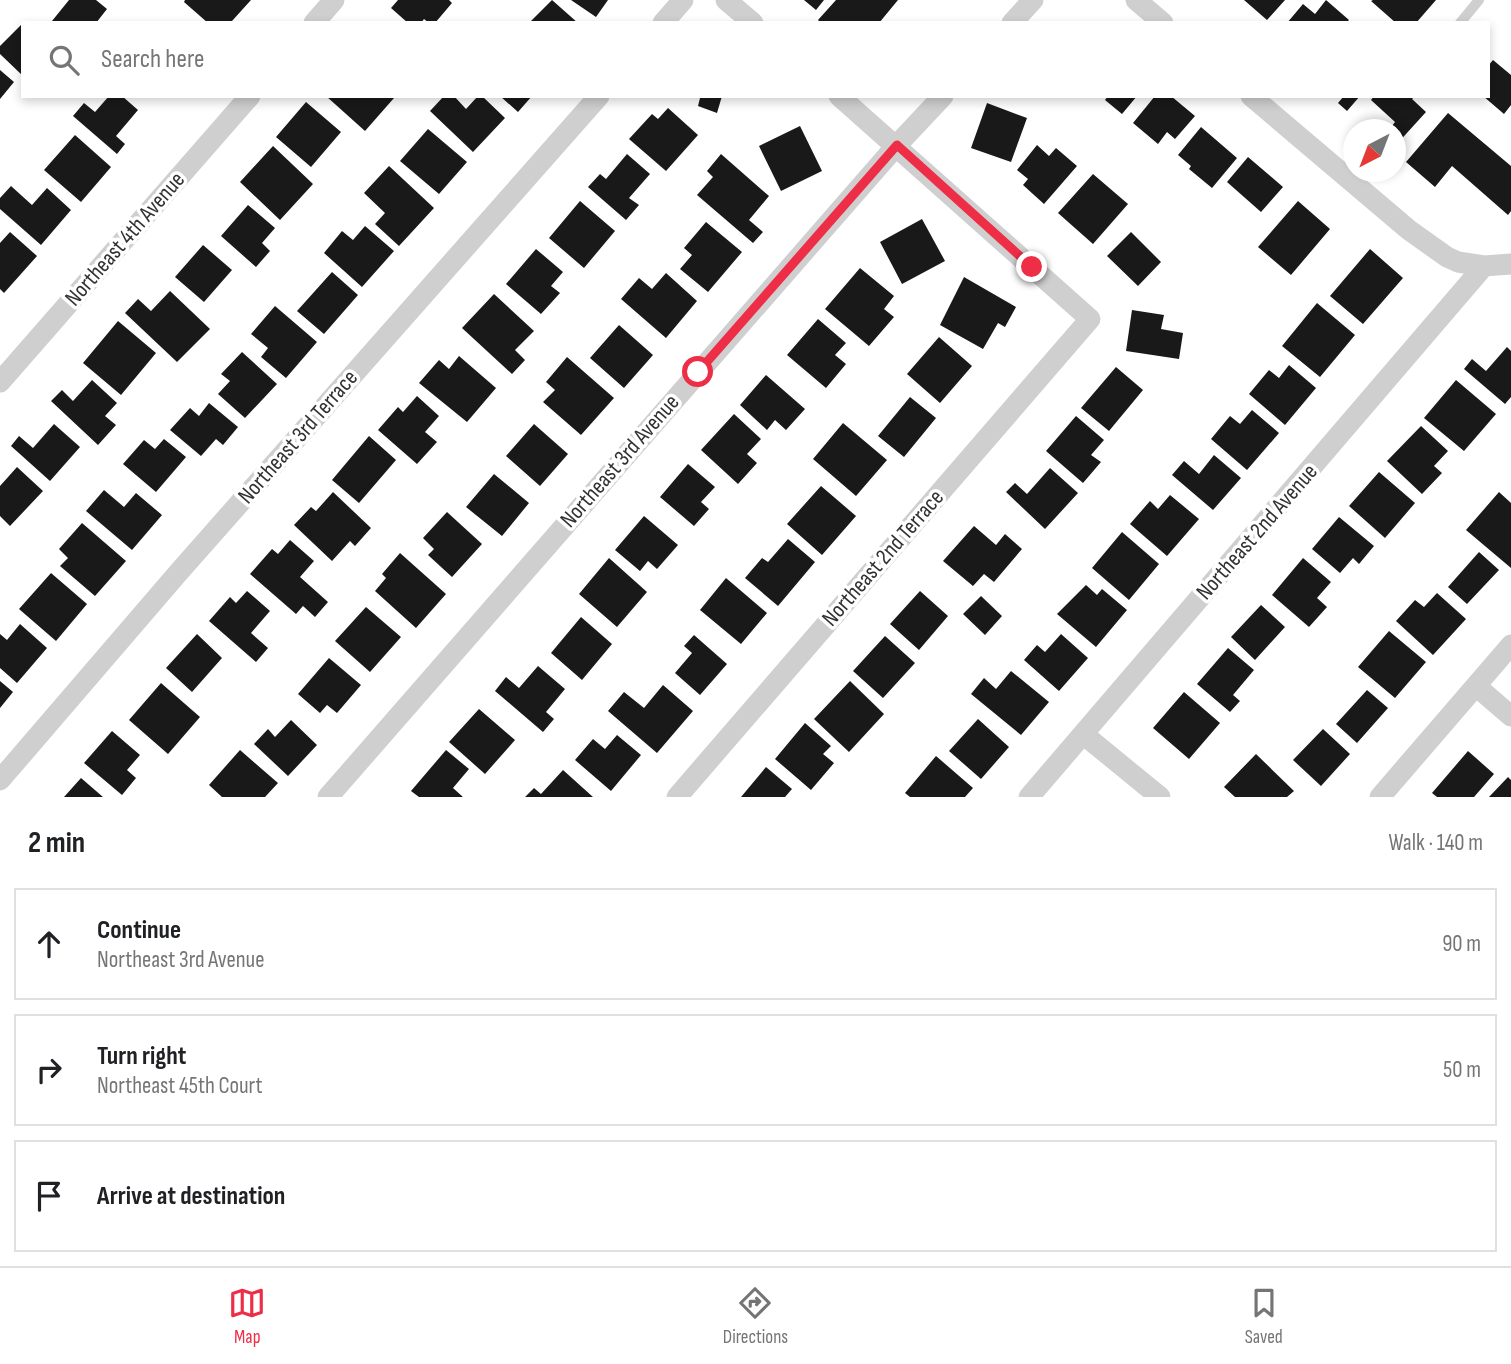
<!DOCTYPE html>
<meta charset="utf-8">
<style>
:root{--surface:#fff;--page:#f2f2f2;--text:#202124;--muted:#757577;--line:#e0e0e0;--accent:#ee2e47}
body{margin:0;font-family:"Sofia Sans Condensed",sans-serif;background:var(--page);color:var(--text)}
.compass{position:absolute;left:1343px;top:119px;width:63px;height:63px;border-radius:50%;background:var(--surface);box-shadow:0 4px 10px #0003;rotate:222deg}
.stop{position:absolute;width:21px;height:21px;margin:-16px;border:5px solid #ee2e47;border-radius:50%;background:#fff}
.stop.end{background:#ee2e47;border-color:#fff;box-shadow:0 2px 7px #0008}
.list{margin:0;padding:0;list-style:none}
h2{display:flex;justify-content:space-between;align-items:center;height:91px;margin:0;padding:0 28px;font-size:30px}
h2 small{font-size:23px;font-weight:400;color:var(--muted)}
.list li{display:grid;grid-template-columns:46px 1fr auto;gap:21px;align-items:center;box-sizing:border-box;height:112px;margin:0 14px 14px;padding:0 14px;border:2px solid var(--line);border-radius:0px}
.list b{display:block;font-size:26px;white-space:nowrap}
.list p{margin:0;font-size:23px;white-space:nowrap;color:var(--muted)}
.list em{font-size:23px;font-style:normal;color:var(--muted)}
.icon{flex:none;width:38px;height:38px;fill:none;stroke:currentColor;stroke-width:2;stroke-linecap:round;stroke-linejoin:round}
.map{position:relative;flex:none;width:1511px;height:797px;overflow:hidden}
.search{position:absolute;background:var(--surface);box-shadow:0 4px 10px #0003;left:21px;right:21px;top:21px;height:77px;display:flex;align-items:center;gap:18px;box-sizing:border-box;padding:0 24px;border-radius:0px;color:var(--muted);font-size:26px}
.sheet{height:469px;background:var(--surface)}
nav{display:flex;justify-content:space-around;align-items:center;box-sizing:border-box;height:98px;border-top:2px solid var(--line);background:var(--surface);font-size:19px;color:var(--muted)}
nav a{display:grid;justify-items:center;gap:4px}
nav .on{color:var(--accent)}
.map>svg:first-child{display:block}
</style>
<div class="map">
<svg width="1511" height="797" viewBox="0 0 1511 797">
<rect width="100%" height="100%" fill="#fff"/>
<path fill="#191919" d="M69 0H96L107 9 96 23H54L52 21Z
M185 0H251L232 21 234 23H208L184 2Z
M398 0H449L452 3 435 23H429L424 19 421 23H408L391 8Z
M552 0 578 23H529Z
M571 0H608L596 17Z
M804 0H824L816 10Z
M836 0H898L879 23H821L818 20Z
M1244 0H1285L1267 20Z
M1326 0 1349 20 1346 23H1287L1303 4 1315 14Z
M1373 0H1436L1416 23H1396L1371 1Z
M23 23V76L0 54V46Z
M1493 60 1511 75V105L1504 114 1483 96H1488V66Z
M0 70 14 82 0 99Z
M109 96H122L138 110 116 136 125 144 117 154 73 116 84 103 95 112Z
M326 96H391L394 98 365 131Z
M444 96H454L466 109 478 96H482L505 118 473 152 430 111Z
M500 96H532L518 112Z
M696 96H722L717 113 698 106 700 98Z
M1108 96H1137L1122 114 1105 100Z
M1155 96H1171L1195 116 1175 139 1167 132 1158 144 1133 123Z
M1344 96H1360L1347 111 1338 103Z
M1374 96H1415L1412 99 1426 112 1396 145V130H1389L1395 122 1371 100Z
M306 102 341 132 311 167 276 137Z
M987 103 1027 118 1011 162 971 148Z
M668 108 698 135 666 171 629 139 652 114 658 119Z
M1448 113 1511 166V211L1508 215 1452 166 1435 187 1406 162Z
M800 126 822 171 781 191 759 146Z
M1201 127 1237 158 1212 188 1189 169 1191 166 1178 155Z
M428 129 467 162 439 194 400 161Z
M75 135 111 167 81 202 44 170Z
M1037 145 1049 156 1056 148 1077 166 1044 204 1023 185 1028 179 1017 170Z
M273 146 313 184 280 220 240 182Z
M627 154 650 174 629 198 639 205 626 220 588 187 600 174 606 179Z
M721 154 769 196 749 220 763 232 753 243 697 195 713 177 707 171Z
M1248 157 1283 187 1261 212 1227 182Z
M389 166 434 208 399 246 375 224 385 213 364 193Z
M1093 174 1128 204 1093 244 1058 213Z
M11 186 32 205 47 188 71 210 41 245 0 209V198Z
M580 201 615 231 584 268 549 238Z
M1298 201 1330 229 1291 275 1258 247Z
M248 205 275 228 262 243 270 251 256 267 221 236Z
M922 219 945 261 902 284 880 242Z
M706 222 742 252 708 292 680 269 692 255 684 248Z
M365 226 394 251 362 287 324 253 342 231 353 240Z
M10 232 37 256 4 293 0 289V243Z
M1131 232 1161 262 1138 286 1107 256Z
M203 245 232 270 204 302 175 277Z
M536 249 563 272 551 286 560 293 541 314 506 284Z
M1370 249 1403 278 1363 324 1330 296Z
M860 268 894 296 884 309 894 317 869 346 825 309Z
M332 272 358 295 324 334 297 311Z
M666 273 697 301 666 338 621 299 639 278 652 289Z
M964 277 1016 307 1005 327 998 323 983 349 940 325Z
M170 291 210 329 177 362 125 313 138 299 151 311Z
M494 294 534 331 515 350 525 360 512 374 462 328Z
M1317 303 1355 335 1320 377 1282 346Z
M275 306 317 342 286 378 261 357 268 348 251 334Z
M1132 310 1164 315 1161 329 1183 333 1179 359 1126 351Z
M818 319 846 343 835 355 846 364 826 388 787 355Z
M118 321 156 353 121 395 83 363Z
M619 325 653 355 624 388 590 358Z
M939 337 972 366 940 403 907 374Z
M1507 347 1511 351V397L1505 404 1464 369 1472 359 1486 371Z
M242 352 277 384 245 418 218 394 230 381 221 374Z
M459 356 496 388 467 422 419 383 439 360 449 369Z
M567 357 614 398 581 435 543 402 555 390 546 382Z
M1289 365 1316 388 1285 425 1249 394 1269 370 1279 378Z
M1116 367 1143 390 1109 431 1081 408Z
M766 375 805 409 786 430 775 420 767 430 740 405Z
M92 380 117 403 105 416 116 425 98 445 51 401 62 390 73 401Z
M1456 380 1496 414 1464 451 1424 418Z
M417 396 439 416 425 432 437 442 417 464 378 430 398 407 403 412Z
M910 397 936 418 904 457 878 436Z
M209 403 238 427 223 445 216 439 201 456 170 430 190 408 199 416Z
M1252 410 1279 433 1247 470 1211 439 1230 416 1240 424Z
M734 414 761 439 747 454 757 463 738 484 701 450Z
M1076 416 1104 440 1091 455 1101 462 1083 483 1046 451Z
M843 423 887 460 856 496 813 459Z
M54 424 80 447 50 481 11 446 19 436 33 448Z
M534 424 568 454 540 486 506 456Z
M1421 426 1448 451 1434 466 1442 473 1422 494 1387 461Z
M369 436 396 460 359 503 332 480Z
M164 439 186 457 156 492 123 464 144 440 155 449Z
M1214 455 1241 478 1213 510 1172 475 1184 461 1199 474Z
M688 464 715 487 701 502 709 509 694 526 660 497Z
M17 467 43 491 10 526 0 516V486Z
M1050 468 1078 493 1045 529 1006 492 1015 483 1027 494Z
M1379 472 1415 503 1385 538 1349 506Z
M494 474 529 503 502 536 466 507Z
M821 486 856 516 822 555 787 524Z
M104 490 124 507 136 493 162 515 132 550 86 511Z
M333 492 371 528 355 546 350 541 332 561 294 525 311 507 316 511Z
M1499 492 1511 503V568L1466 530Z
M1170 495 1199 519 1167 556 1130 524 1150 501 1158 509Z
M447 512 482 544 452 577 428 555 434 549 423 538Z
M644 516 678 545 657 569 648 561 640 571 615 550Z
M1339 517 1374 546 1359 564 1353 558 1340 573 1312 549Z
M82 523 126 561 95 596 60 566 68 558 59 549Z
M974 526 996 545 1005 534 1022 549 994 582 984 574 973 586 943 561Z
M1122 532 1159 564 1129 600 1092 568Z
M788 539 815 562 778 606 745 578 762 558 768 562Z
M290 540 314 561 300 577 328 602 315 617 303 606 296 614 250 574 272 549 278 554Z
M1479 552 1499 570 1467 604 1448 587Z
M400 553 446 594 416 628 375 591 386 578 382 574Z
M609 558 647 592 617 627 579 594Z
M1303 558 1331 582 1317 598 1327 607 1309 627 1272 595Z
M51 573 87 604 56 641 19 609Z
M726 578 767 613 741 644 700 610Z
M1086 585 1097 595 1102 589 1127 610 1096 647 1057 614Z
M247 591 270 611 251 633 268 648 256 662 209 621 230 597 236 603Z
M920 591 948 616 919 650 890 624Z
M1437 593 1466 619 1433 655 1396 621 1415 600 1424 607Z
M981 596 1002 616 985 635 963 614Z
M1261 605 1285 627 1255 660 1231 637Z
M366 607 401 637 370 672 335 641Z
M581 617 612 644 582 680 551 653Z
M20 624 47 648 17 683 0 668V634L7 640Z
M1389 631 1426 662 1395 698 1358 667Z
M197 634 222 658 192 692 166 668Z
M1061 634 1088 658 1059 691 1024 660 1037 645 1045 652Z
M694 635 727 664 700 695 675 673 692 653 684 646Z
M885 636 915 663 883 698 853 671Z
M1228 648 1254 670 1233 695 1240 701 1230 712 1197 684Z
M329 658 361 685 337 713 327 705 320 713 298 694Z
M538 666 565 689 546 712 554 719 543 732 495 691 506 677 519 688Z
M1011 671 1049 702 1021 735 971 694 984 678 996 689Z
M0 681 13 692 0 708Z
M850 681 884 714 849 752 814 719Z
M161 683 200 717 168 754 129 720Z
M663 685 693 711 657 753 608 711 624 692 644 708Z
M1367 690 1388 708 1357 743 1336 724Z
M1184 692 1220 723 1189 759 1153 728Z
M479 709 515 740 485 774 449 742Z
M978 719 1009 747 981 779 949 751Z
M291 720 317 745 288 776 254 744 268 729 275 737Z
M805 723 831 746 823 754 834 763 811 790 775 759Z
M1323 729 1350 754 1321 786 1293 760Z
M112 731 140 755 127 770 136 778 122 795 84 763Z
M617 735 641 755 611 791 575 760 593 739 605 749Z
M240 750 278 783 265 797H222L209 785Z
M446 750 469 769 453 788 463 797H419L411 791Z
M1468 751 1494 774 1474 797H1437L1432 793Z
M1256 754 1294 791 1287 797H1235L1224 787Z
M936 756 973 788 965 797H910L905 793Z
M766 767 792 789 785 797H741Z
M563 770 593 797H525L534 788 541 794Z
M1508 777 1511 780V797H1489Z
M81 778 103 797H64Z"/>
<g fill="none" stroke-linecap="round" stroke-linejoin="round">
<path stroke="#cfcfcf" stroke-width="10" d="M1460 23 1479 0"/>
<path stroke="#cfcfcf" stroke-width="21" d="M726 0 753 23
M1136 0 1163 23
M314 23 334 0
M663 23 683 0
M1012 23 1033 0
M1251 96 1409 230 1447 257 1458 262 1484 266 1511 264
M0 382 250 96
M1476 686 1511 716
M1083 734 1160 797
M0 780 178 573 599 96
M328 797 897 145 943 96
M677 797 1090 319 839 96
M1029 797 1484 266
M1380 797 1511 645"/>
</g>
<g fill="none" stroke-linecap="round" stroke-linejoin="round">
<path stroke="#ee2e47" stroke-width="9" d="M698 372 897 145 1032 267"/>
</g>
<g text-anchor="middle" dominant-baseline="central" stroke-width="7" stroke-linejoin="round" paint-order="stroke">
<g font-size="23" fill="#323232" stroke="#fff">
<text transform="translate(125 239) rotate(-49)">Northeast 4th Avenue</text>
<text transform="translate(298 437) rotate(-49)">Northeast 3rd Terrace</text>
<text transform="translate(620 461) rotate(-49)">Northeast 3rd Avenue</text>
<text transform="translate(1257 532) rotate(-49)">Northeast 2nd Avenue</text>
<text transform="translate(883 558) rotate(-49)">Northeast 2nd Terrace</text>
</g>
</g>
</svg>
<svg class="compass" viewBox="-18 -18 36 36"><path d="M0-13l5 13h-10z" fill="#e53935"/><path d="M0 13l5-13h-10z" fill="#757577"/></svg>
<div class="stop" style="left:698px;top:372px"></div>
<div class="stop end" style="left:1032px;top:267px"></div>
<div class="search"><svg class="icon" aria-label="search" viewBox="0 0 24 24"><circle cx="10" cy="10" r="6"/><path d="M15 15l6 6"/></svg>Search here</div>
</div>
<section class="sheet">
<h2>2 min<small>Walk · 140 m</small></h2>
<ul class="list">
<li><svg class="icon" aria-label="ahead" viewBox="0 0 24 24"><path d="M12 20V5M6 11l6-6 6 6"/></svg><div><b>Continue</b><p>Northeast 3rd Avenue</p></div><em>90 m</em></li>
<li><svg class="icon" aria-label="right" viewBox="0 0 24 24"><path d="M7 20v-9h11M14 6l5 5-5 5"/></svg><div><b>Turn right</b><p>Northeast 45th Court</p></div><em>50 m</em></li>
<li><svg class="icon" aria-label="arrive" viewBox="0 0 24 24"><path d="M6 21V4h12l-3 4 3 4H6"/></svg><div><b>Arrive at destination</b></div></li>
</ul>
</section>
<nav>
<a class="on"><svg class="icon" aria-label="map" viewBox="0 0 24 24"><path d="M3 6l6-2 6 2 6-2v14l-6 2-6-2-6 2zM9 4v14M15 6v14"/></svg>Map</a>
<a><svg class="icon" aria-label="directions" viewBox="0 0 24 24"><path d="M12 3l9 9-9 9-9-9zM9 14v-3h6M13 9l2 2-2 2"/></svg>Directions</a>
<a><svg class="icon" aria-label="saved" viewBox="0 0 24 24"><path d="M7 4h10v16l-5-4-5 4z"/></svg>Saved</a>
</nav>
